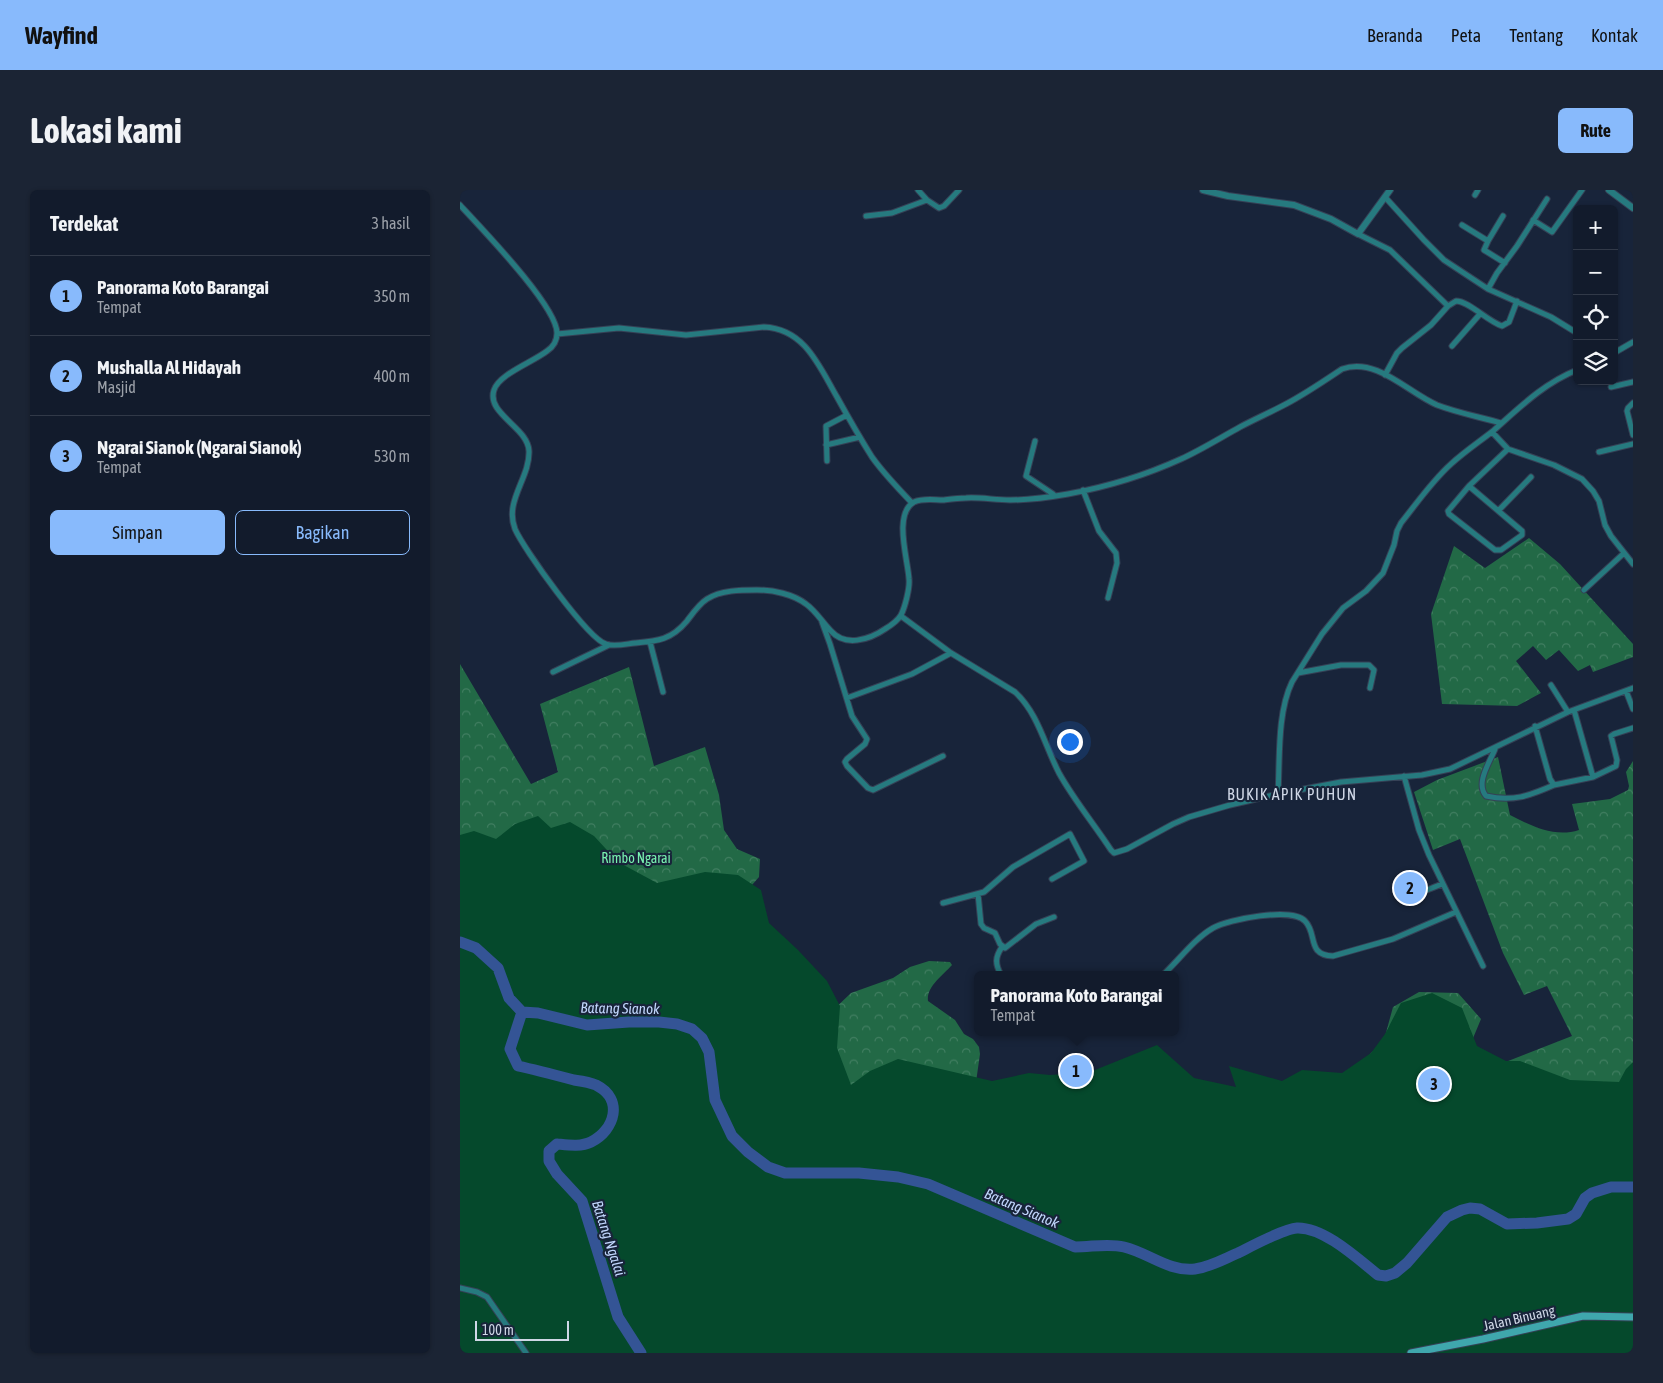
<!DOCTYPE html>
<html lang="id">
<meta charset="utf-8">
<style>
:root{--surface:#121b2c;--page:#1b2434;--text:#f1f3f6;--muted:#9ca1a9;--line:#313948;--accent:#88bafc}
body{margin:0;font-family:"Asap Condensed",sans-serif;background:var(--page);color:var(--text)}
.controls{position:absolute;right:15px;top:15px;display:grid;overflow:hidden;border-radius:8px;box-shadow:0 1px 4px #0004}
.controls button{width:45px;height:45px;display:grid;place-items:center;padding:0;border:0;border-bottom:1px solid var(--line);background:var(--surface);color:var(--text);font:25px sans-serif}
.scale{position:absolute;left:15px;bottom:12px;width:94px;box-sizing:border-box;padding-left:5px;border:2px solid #cfd7e6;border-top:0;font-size:14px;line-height:18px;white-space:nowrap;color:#cfd7e6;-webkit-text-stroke:4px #18243a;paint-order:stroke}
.you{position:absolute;left:609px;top:551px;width:18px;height:18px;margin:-12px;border:4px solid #fff;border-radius:50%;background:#1a73e8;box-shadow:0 0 0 8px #1a73e833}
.badge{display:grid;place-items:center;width:32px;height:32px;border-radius:50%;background:var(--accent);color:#111;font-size:16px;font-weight:700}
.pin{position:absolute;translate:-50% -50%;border:2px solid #fff;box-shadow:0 1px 5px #0006}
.popup{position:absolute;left:514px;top:781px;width:205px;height:65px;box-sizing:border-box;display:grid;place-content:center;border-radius:8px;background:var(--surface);filter:drop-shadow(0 1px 4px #0005);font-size:16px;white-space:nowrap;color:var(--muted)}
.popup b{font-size:19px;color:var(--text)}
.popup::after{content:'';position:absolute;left:50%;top:100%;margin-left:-10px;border:10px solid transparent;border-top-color:var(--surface)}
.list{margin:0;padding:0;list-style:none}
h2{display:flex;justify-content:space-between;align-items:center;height:65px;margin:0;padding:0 20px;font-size:21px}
h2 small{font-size:16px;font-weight:400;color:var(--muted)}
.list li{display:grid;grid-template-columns:32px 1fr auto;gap:15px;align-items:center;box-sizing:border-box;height:80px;padding:0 20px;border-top:1px solid var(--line)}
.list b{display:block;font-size:19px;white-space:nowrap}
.list p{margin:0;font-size:16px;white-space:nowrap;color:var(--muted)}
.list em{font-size:16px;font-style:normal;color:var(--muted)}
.actions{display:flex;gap:10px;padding:15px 20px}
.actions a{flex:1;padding:11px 0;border:1px solid var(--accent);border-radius:8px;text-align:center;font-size:18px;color:var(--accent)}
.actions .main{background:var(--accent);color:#111}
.icon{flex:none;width:28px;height:28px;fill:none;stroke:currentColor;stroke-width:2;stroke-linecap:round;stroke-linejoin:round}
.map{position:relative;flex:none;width:1173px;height:1163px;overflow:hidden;border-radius:8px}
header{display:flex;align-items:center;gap:30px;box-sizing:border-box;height:70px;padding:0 25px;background:var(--accent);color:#111}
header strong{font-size:24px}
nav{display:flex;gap:28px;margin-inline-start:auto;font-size:18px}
.intro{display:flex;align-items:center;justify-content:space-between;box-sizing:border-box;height:120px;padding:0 30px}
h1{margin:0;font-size:35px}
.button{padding:12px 22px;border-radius:8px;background:var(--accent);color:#111;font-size:18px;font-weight:700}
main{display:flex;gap:30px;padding:0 30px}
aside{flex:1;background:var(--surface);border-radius:8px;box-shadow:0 1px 4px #0004}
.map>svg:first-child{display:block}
</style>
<header>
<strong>Wayfind</strong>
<nav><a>Beranda</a><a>Peta</a><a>Tentang</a><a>Kontak</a></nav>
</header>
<div class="intro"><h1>Lokasi kami</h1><a class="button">Rute</a></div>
<main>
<aside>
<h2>Terdekat<small>3 hasil</small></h2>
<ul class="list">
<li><span class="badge">1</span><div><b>Panorama Koto Barangai</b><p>Tempat</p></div><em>350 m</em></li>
<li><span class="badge">2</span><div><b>Mushalla Al Hidayah</b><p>Masjid</p></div><em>400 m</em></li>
<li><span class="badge">3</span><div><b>Ngarai Sianok (Ngarai Sianok)</b><p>Tempat</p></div><em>530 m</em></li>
</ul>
<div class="actions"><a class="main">Simpan</a><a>Bagikan</a></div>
</aside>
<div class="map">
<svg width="1173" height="1163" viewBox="0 0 1173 1163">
<defs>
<pattern id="forest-crowns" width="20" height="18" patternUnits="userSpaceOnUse" patternTransform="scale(1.25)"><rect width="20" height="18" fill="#226946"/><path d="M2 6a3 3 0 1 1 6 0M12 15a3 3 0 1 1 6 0" fill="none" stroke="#417e61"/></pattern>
</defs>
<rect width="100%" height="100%" fill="#18243a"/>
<path fill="url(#forest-crowns)" d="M1069 348 1100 374 1173 454V467L1133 482 1130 475 1118 481 1099 460 1086 470 1073 456 1056 471 1081 503 1057 516 982 514 971 424 994 356 1025 378Z
M0 474 71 594 98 582 80 514 169 477 194 576 245 557 259 605 264 640 277 659 300 669 299 687 292 695 293 734 370 823 391 803 433 788 450 777 469 771 490 772 492 775C483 785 466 797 468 811L495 830 504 844 513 849 519 857 520 864 515 899 716 904 862 894 893 881 924 850 933 817 959 802 998 803 1021 829 1011 853 1043 873 1112 846 1087 796 1064 805 1043 763 1000 649 973 660 954 602 977 590 1038 567 1050 625C1071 636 1095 648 1119 640L1112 614 1150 609 1168 600 1169 596 1166 582 1173 571V954L499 965 0 699Z"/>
<path fill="#05492c" d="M78 626 91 638 110 632 134 646 158 672 197 693 245 682 278 685 301 700 309 733 338 760 367 791 380 816 377 858 391 895 410 881 438 869 532 891 569 883 590 885 630 882 697 855 734 888 776 897 769 876 822 891 842 880 882 883 911 863 925 844 941 813 972 803 1002 818 1017 856 1046 871H1060L1110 890 1159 892 1166 879 1173 872V1163H0V645L14 641 36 649 55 634Z"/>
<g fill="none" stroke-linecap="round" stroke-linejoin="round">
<path stroke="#345495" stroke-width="11" d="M0 752 16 758 38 778 49 808 62 822 78 823 127 835 169 832H199L217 834 232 839 242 848 249 862 255 910 272 946 288 962 308 977 325 983H399L438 987 468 994 615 1057C632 1057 648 1053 664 1057 689 1063 709 1082 735 1079 750 1077 764 1069 778 1063 792 1056 823 1039 837 1038 864 1037 898 1069 918 1085L926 1086 935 1083 947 1073 987 1027 1002 1020 1010 1018 1020 1019 1047 1034 1077 1033 1108 1029 1116 1024 1125 1008 1132 1003 1151 997H1173
M62 822 50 859 58 876C76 880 95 885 114 890 121 891 129 892 136 895 164 909 155 940 131 952 121 957 108 955 97 954L89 961V971L97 984 122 1011 158 1127 181 1163"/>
<g stroke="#354156" stroke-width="7">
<path id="minor" d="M458 0 467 10 479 18 484 16 499 0
M1015 5 1018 0
M925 7 964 50 984 70 1028 99 1091 127 1117 143
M0 15C20 37 97 116 97 143 97 151 93 157 87 161 73 172 39 184 34 200 26 224 68 237 69 261 70 288 44 311 55 339 63 358 128 449 146 454 154 457 166 454 175 453 198 451 211 450 227 431 233 423 239 414 247 409 261 400 281 400 297 400 313 400 333 404 346 414 356 421 362 432 371 441 385 457 409 450 425 439 430 436 438 430 441 425 445 417 450 398 449 389 448 370 433 324 454 312 463 308 474 310 483 310 491 309 498 308 506 308 520 307 535 310 550 310 568 310 591 307 608 304 646 297 686 285 721 269 741 260 760 248 780 237 795 229 811 222 826 214 845 204 864 191 882 179 917 167 947 202 977 215 998 223 1020 227 1041 233
M406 26 432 23 467 10
M1073 30 1092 42 1122 0
M1002 35 1028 51 1024 60 1045 73
M898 44 930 60 988 116
M1028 51 1043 26
M1028 99 1037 83 1057 56 1087 9
M97 144 159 138 226 145 304 137C345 139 359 176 377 207 388 227 400 248 412 267 424 284 438 298 452 313
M992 156 1020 124
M1154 163 1173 152
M925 185 937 163 942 158 971 135 988 116 996 111C1009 111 1027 131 1042 136L1049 132 1057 111
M1151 197 1173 192
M1173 213 1168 218 1167 221 1173 245
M1032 242 1048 259 1094 275 1122 289 1133 301 1139 311 1145 335 1151 346 1173 374
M575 251 566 286 593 304
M366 255 400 247
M1139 262 1173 254
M367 271 366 236 387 225
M1009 296 1062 341V345L1041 360H1035L989 324 988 321 1009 296 1048 259
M623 300 639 341 656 363 657 373 648 408
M1039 320 1071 287
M1124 400 1163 364
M441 426 491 463 555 502C578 523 585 556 599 583 614 610 634 634 651 660L654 663 667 659 713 634 729 627 770 615 818 604 881 592 962 585 990 579 1108 522 1173 498
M362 432 370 454 392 526 407 549 405 554 387 569 385 572 387 576 408 598 413 600 483 566
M190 452 203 502
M93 482 149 455
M838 483 881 475H909L914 480 910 498
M1091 495 1108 522
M1166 501 1173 519
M387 508 452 484 491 463
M1114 520 1133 587
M1075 536 1090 589 1094 595 1133 587 1156 576 1157 570 1151 546 1154 544 1173 538
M1035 559C1030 572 1015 593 1026 606 1053 612 1069 606 1094 595
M944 586 959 640 969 665 1023 776
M818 604C820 569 817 523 832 492L862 444 883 418 906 401 923 383 934 355 937 341 941 333C957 313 972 291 991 274 1004 262 1019 252 1033 241 1059 218 1084 193 1117 180
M518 704 521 734 524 738 535 743 540 754 545 758 576 734 594 727
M957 704 982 694
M483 713 524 702 553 677 610 644 624 671 592 689
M541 785C535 774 535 767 542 757
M703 785C719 770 734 749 753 738 769 729 832 717 845 731 858 744 846 765 873 766L933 749 996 722
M0 1098 17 1102 27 1107 66 1163"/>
</g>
<g stroke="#354156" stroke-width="8">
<path id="tertiary" d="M743 0 768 6 834 15 871 29 898 44 930 0
M1149 0 1173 18"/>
</g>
<g stroke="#354156" stroke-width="9">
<path id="secondary" d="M951 1163 1023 1149 1123 1126 1173 1127"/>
</g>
<use href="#minor" stroke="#267a7f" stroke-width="5"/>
<use href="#tertiary" stroke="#267a7f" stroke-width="6"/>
<use href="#secondary" stroke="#3fa7ad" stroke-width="7"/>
</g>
<g text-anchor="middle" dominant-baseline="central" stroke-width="4.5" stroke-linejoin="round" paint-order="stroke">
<g font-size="14" fill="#79f2b1" stroke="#18243a">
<text x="176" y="668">Rimbo Ngarai</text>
</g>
<g font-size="14" fill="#cfd7e6" stroke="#18243a">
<text transform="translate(1059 1128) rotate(-13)">Jalan Binuang</text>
</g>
<g font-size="15" font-style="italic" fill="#c1d6fc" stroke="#18243a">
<text transform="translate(160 818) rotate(1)">Batang Sianok</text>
<text transform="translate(562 1018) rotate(23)">Batang Sianok</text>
<text transform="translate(149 1048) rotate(72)">Batang Ngalai</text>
</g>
<g font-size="16" letter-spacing="1" fill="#cfd7e6" stroke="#18243a">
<text x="832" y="604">BUKIK APIK PUHUN</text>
</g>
</g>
</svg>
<div class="controls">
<button>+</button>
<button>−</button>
<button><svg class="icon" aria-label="locate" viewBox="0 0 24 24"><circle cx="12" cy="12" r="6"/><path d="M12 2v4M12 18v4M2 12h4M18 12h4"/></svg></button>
<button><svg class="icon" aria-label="layers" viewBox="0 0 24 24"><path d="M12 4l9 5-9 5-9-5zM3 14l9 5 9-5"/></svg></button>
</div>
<div class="scale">100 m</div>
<div class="you"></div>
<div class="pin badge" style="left:616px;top:881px">1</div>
<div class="popup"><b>Panorama Koto Barangai</b>Tempat</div>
<div class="pin badge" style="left:950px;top:698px">2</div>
<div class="pin badge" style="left:974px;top:894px">3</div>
</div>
</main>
